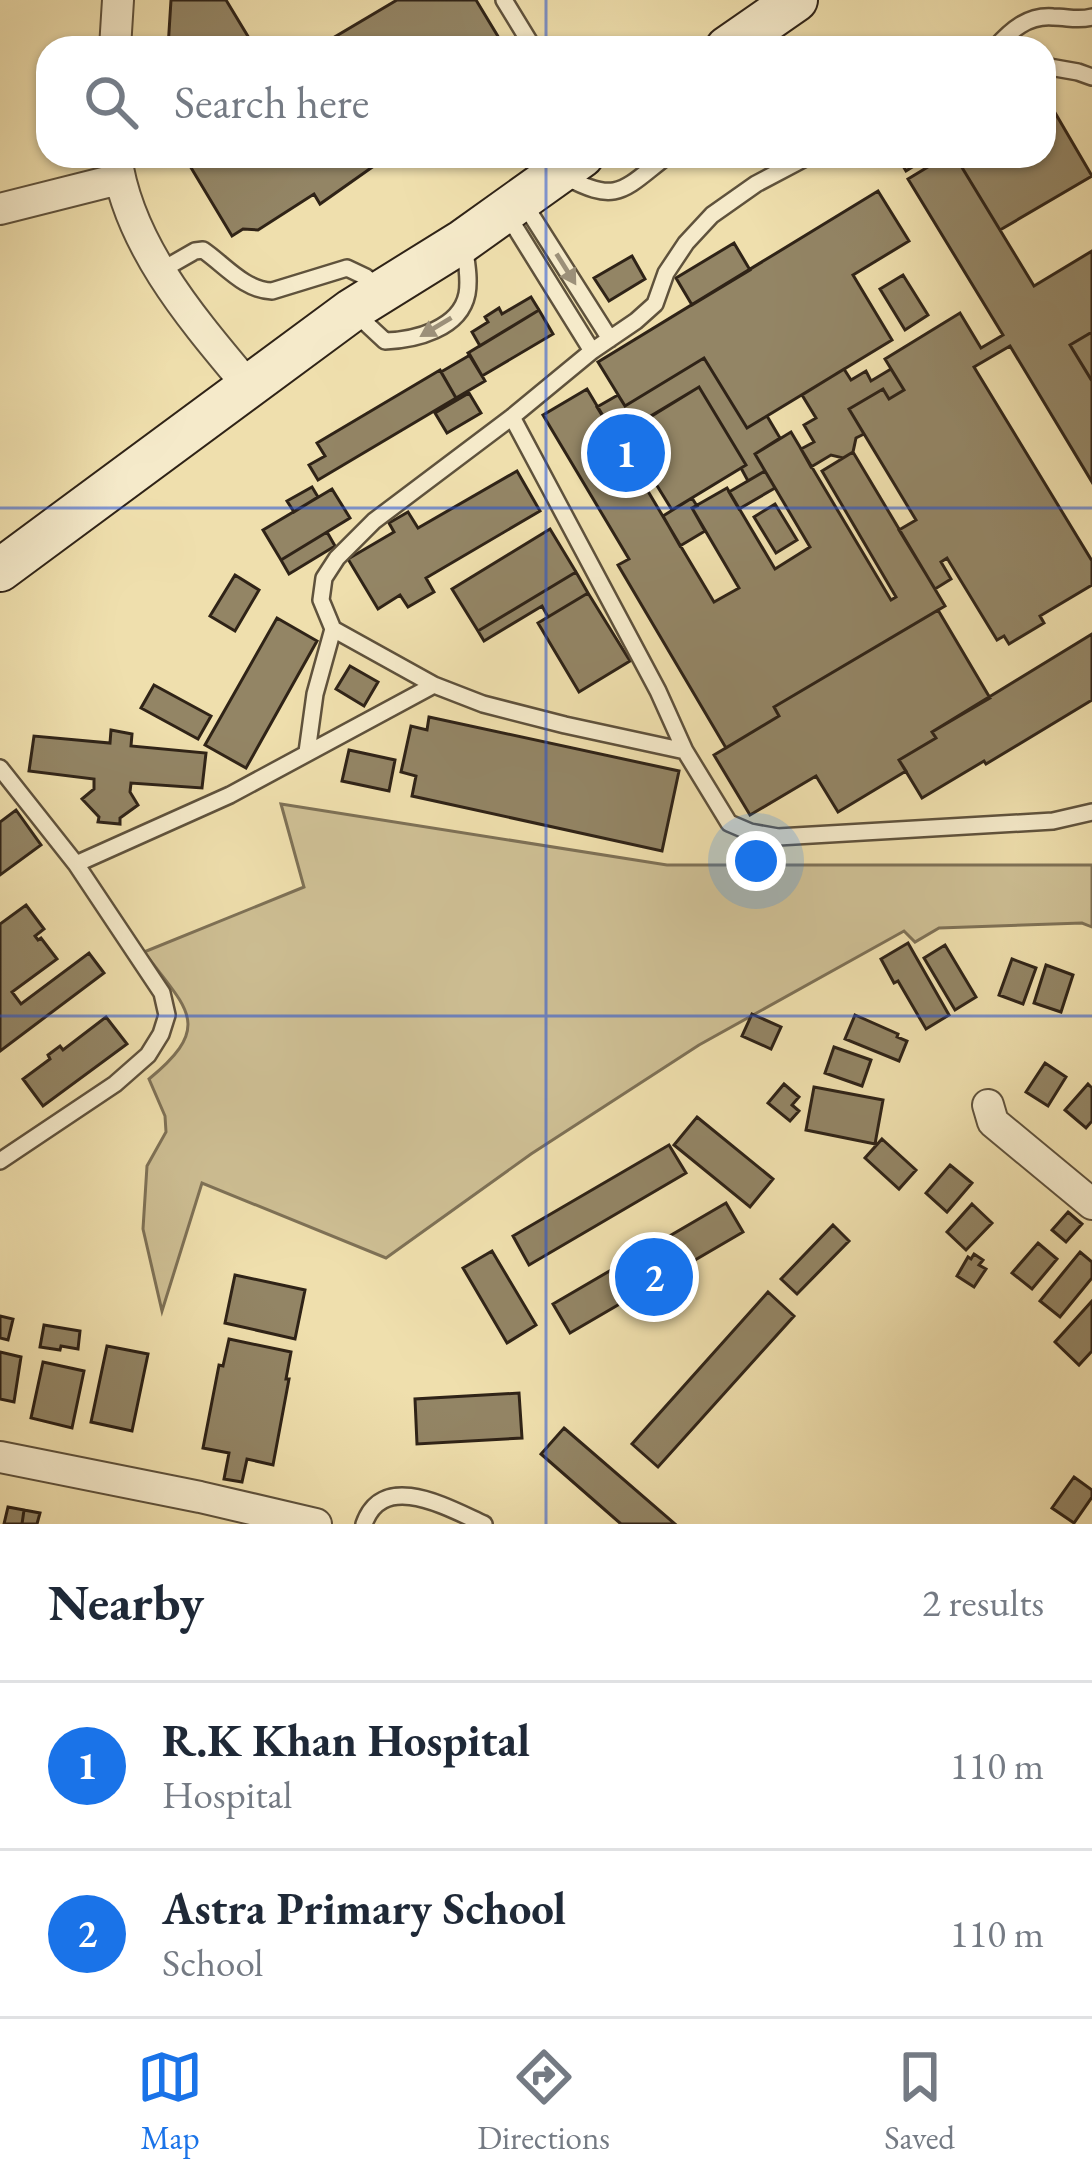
<!DOCTYPE html>
<style>
:root{--surface:#fff;--page:#f6f6f7;--text:#1f2937;--muted:#747a83;--line:#e0e1e3;--accent:#1a73e8}
body{margin:0;font-family:"EB Garamond",serif;background:var(--page);color:var(--text)}
.you{position:absolute;left:756px;top:861px;width:42px;height:42px;margin:-30px;border:9px solid #fff;border-radius:50%;background:#1a73e8;box-shadow:0 0 0 18px #1a73e833}
.badge{display:grid;place-items:center;width:78px;height:78px;border-radius:50%;background:var(--accent);color:#fff;font-size:39px;font-weight:700}
.pin{position:absolute;translate:-50% -50%;border:6px solid #fff;box-shadow:0 3px 12px #0006}
.list{margin:0;padding:0;list-style:none}
h2{display:flex;justify-content:space-between;align-items:center;height:156px;margin:0;padding:0 48px;font-size:51px}
h2 small{font-size:39px;font-weight:400;color:var(--muted)}
.list li{display:grid;grid-template-columns:78px 1fr auto;gap:36px;align-items:center;box-sizing:border-box;height:168px;padding:0 48px;border-top:3px solid var(--line)}
.list b{display:block;font-size:45px;white-space:nowrap}
.list p{margin:0;font-size:39px;white-space:nowrap;color:var(--muted)}
.list em{font-size:39px;font-style:normal;color:var(--muted)}
.icon{flex:none;width:66px;height:66px;fill:none;stroke:currentColor;stroke-width:2;stroke-linecap:round;stroke-linejoin:round}
.map{position:relative;flex:none;width:1092px;height:1524px;overflow:hidden}
.search{position:absolute;background:var(--surface);box-shadow:0 3px 9px #0004;left:36px;right:36px;top:36px;height:132px;display:flex;align-items:center;gap:30px;box-sizing:border-box;padding:0 42px;border-radius:36px;color:var(--muted);font-size:45px}
.sheet{height:492px;background:var(--surface)}
nav{display:flex;justify-content:space-around;align-items:center;box-sizing:border-box;height:168px;border-top:3px solid var(--line);background:var(--surface);font-size:33px;color:var(--muted)}
nav a{display:grid;justify-items:center;gap:6px}
nav .on{color:var(--accent)}
.map>svg:first-child{display:block}
</style>
<div class="map">
<svg width="1092" height="1524" viewBox="0 0 1092 1524">
<rect width="100%" height="100%" fill="#efdfad"/>
<filter id="stains"><feTurbulence type="fractalNoise" baseFrequency=".00167" numOctaves="4"/><feColorMatrix values="0 0 0 0 .2 0 0 0 0 .09 0 0 0 0 .02 0 0 0 .5 -.17"/></filter>
<radialGradient id="worn" r=".72"><stop offset=".6" stop-color="#630" stop-opacity="0"/><stop offset="1" stop-color="#630" stop-opacity=".3"/></radialGradient>
<path fill="#cebf94" stroke="#7e7156" stroke-width="3" d="M281 804 667 865H1092V927L1082 923 939 928 915 942 904 931 699 1045 531 1154 386 1258 202 1183 162 1311 143 1229 147 1166 166 1132 165 1116 149 1079C215 1025 186 1009 144 952L304 887Z"/>
<path fill="#938565" stroke="#2f2317" stroke-width="3" d="M171 0H226L255 48H168Z
M397 0H476L505 48H316Z
M1047 99 1092 176 1000 230 955 156H1044V101Z
M184 156H388L320 204 314 194 258 230 243 229 232 236Z
M897 156H930L906 171Z
M946 156H955L1034 286 1092 251V332L1070 345 1092 381V482L1010 346 974 367 1092 561V585L1040 616 1044 623 1009 644 1004 636 997 640 947 558 941 562 951 579 935 589 899 530 916 520 849 409 883 389 889 399 904 390 885 359 960 313 981 348 1003 335 908 179Z
M878 191 909 241 853 275 892 340 747 428 704 358 625 406 598 362Z
M734 243 750 270 692 305 676 278Z
M632 256 645 279 609 301 594 278Z
M903 275 928 315 905 330 880 289Z
M531 297 539 310 480 346 472 332 488 322 485 317 499 308 502 314Z
M539 310 553 334 482 376 468 353Z
M1092 332V381L1070 345Z
M470 355 485 381 456 398 441 372Z
M704 358 747 428 767 416 780 438 755 454 765 471 748 481 741 468 746 465 699 387 616 438 597 407 618 395 625 406Z
M844 369 851 380 866 371 871 381 891 369 904 390 889 399 883 389 849 409 864 434 856 438 853 452 843 458 831 455 811 467 801 449 814 442 804 425 816 418 802 395Z
M440 370 456 398 318 480 309 465 325 456 317 443Z
M699 387 746 465 672 510 624 432Z
M587 389 714 602 739 588 692 508 727 488 775 569 810 547 755 454 791 432 891 600 896 597 822 471 853 452 945 606 774 707 779 716 726 748 618 565 629 559 543 415Z
M469 393 481 413 447 433 435 413Z
M517 471 540 511 426 578 434 592 408 607 400 595 378 609 348 559 394 532 389 523 408 512 418 528Z
M765 471 775 488 739 509 729 492Z
M312 487 318 497 294 512 287 501Z
M332 489 350 518 281 560 263 530Z
M692 498 697 506 692 508 705 531 680 546 663 516Z
M775 504 797 540 776 553 754 517Z
M550 529 576 572 478 631 452 589Z
M327 532 335 546 289 574 281 560Z
M576 572 588 593 548 617 542 606 484 641 478 631Z
M235 575 259 590 235 631 210 616Z
M588 593 630 661 579 692 538 623Z
M938 610 990 698 932 732 936 738 899 760 906 771 838 812 816 776 750 815 714 755 779 716 774 707Z
M277 618 317 641 246 768 205 745Z
M1092 634V700L986 764 984 761 922 798 899 760 936 738 932 732Z
M350 666 378 682 364 706 336 689Z
M154 685 211 716 198 739 141 708Z
M429 717 679 771 662 851 412 796 416 776 401 772 411 726 427 730Z
M111 730 132 734 131 746 206 753 202 788 131 783 130 792 138 805 120 818V824L98 822 99 817 82 799 94 789V779L29 771 34 736 110 743Z
M349 750 395 760 389 791 342 781Z
M16 810 41 845 0 875V822Z
M26 905 44 929 35 936 38 940 41 938 57 959 12 992 21 1004 89 953 104 973 0 1051V924Z
M908 943 949 1015 926 1029 898 981 894 983 881 959Z
M945 945 976 997 955 1010 924 958Z
M1012 959 1036 968 1023 1004 999 995Z
M1046 965 1073 975 1061 1012 1034 1003Z
M752 1014 781 1027 771 1049 742 1036Z
M855 1015 898 1034 897 1037 907 1041 899 1061 845 1039Z
M106 1017 127 1044 43 1106 23 1079 50 1059 48 1055 60 1046 63 1050Z
M834 1047 871 1060 862 1086 825 1073Z
M1045 1063 1066 1077 1048 1106 1026 1092Z
M784 1084 799 1097 792 1105 799 1111 790 1121 768 1103Z
M1088 1084 1092 1088V1121L1086 1128 1065 1110Z
M814 1087 883 1100 875 1144 806 1130Z
M697 1117 773 1179 750 1207 674 1145Z
M882 1139 916 1170 899 1189 865 1158Z
M669 1145 686 1173 529 1265 513 1236Z
M950 1165 972 1183 947 1212 926 1193Z
M726 1203 743 1232 570 1333 553 1304Z
M972 1204 992 1223 966 1250 947 1232Z
M1068 1212 1082 1224 1066 1242 1052 1230Z
M833 1225 849 1241 797 1294 781 1279Z
M1038 1243 1057 1259 1032 1289 1012 1273Z
M492 1251 536 1325 507 1343 463 1268Z
M1080 1252 1092 1262V1278L1060 1317 1040 1301Z
M974 1254 983 1260 979 1265 986 1269 974 1287 957 1276 968 1257 971 1259Z
M235 1275 305 1290 295 1339 225 1323Z
M768 1292 794 1316 658 1467 632 1444Z
M1092 1301V1351L1079 1365 1055 1342Z
M0 1316 13 1319 8 1340 0 1338Z
M44 1325 80 1331 78 1349 61 1346 60 1350 40 1347Z
M229 1339 291 1352 286 1379H289L273 1465 247 1459 242 1482 224 1479 229 1453 203 1448 219 1365 223 1366Z
M107 1346 148 1354 132 1431 91 1422Z
M0 1352 21 1357 14 1402 0 1399Z
M43 1362 84 1371 72 1428 31 1418Z
M519 1393 522 1438 417 1444 415 1399Z
M564 1428 675 1524H621L541 1454Z
M1074 1477 1092 1490V1497L1074 1523 1052 1508Z
M8 1507 24 1510 22 1524H4Z
M24 1510 40 1513 37 1524H22Z"/>
<g fill="none" stroke-linecap="round" stroke-linejoin="round">
<g stroke="#5f523c" stroke-width="20">
<path id="lane" d="M504 0 529 41
M995 48C1011 30 1028 15 1053 17 1068 17 1078 21 1092 17
M1044 66 1078 72 1092 77
M809 156 756 184 712 215 686 243 666 273 655 304 636 321 592 351 512 417 374 521 337 558 324 578 321 600 333 629 434 685 483 704 565 725 685 751 729 823 750 832 778 837 1053 821 1092 812
M566 177C618 205 624 189 667 156
M523 202 610 339
M505 211 592 351
M160 271 195 251 203 250C225 265 244 290 272 291L347 268 366 277 377 291
M356 314 385 341C415 340 460 329 467 294 470 278 466 260 464 244
M512 417 658 691 685 751
M307 752 315 694 333 629
M0 768 76 864 162 993 167 1015 161 1034 148 1055 115 1084 0 1161
M76 864 230 795 434 685
M364 1524C383 1470 448 1508 484 1524"/>
</g>
<g stroke="#5f523c" stroke-width="34">
<path id="street" d="M115 48 118 0
M116 156C128 246 194 321 250 388
M0 209 119 179
M988 1105 993 1122 1092 1204
M0 1457 200 1497 316 1524"/>
</g>
<g stroke="#2f2317" stroke-width="46">
<path id="secondary" d="M727 48 796 0
M0 570 352 310 463 241 582 156"/>
</g>
<use href="#lane" stroke="#f5eaca" stroke-width="15"/>
<use href="#street" stroke="#f5eaca" stroke-width="30"/>
<use href="#secondary" stroke="#f5eaca" stroke-width="42"/>
</g>
<defs><path id="oneway-solid" d="M-6-.8H1V-3.2L6.5 0L1 3.2V.8H-6Z" transform="scale(3)"/></defs>
<g fill="#9c9079">
<use href="#oneway-solid" transform="translate(566 269) rotate(58)"/>
<use href="#oneway-solid" transform="translate(436 327) rotate(149)"/>
</g>
<path fill="none" stroke="#1d4ed8" stroke-width="3" stroke-opacity="0.55" d="M546 0V48M546 156V1524M0 508H1092M0 1016H1092"/>
<rect width="100%" height="100%" filter="url(#stains)"/>
<rect width="100%" height="100%" fill="url(#worn)"/>
</svg>
<div class="you"></div>
<div class="pin badge" style="left:626px;top:453px">1</div>
<div class="pin badge" style="left:654px;top:1277px">2</div>
<div class="search"><svg class="icon" aria-label="search" viewBox="0 0 24 24"><circle cx="10" cy="10" r="6"/><path d="M15 15l6 6"/></svg>Search here</div>
</div>
<section class="sheet">
<h2>Nearby<small>2 results</small></h2>
<ul class="list">
<li><span class="badge">1</span><div><b>R.K Khan Hospital</b><p>Hospital</p></div><em>110 m</em></li>
<li><span class="badge">2</span><div><b>Astra Primary School</b><p>School</p></div><em>110 m</em></li>
</ul>
</section>
<nav>
<a class="on"><svg class="icon" aria-label="map" viewBox="0 0 24 24"><path d="M3 6l6-2 6 2 6-2v14l-6 2-6-2-6 2zM9 4v14M15 6v14"/></svg>Map</a>
<a><svg class="icon" aria-label="directions" viewBox="0 0 24 24"><path d="M12 3l9 9-9 9-9-9zM9 14v-3h6M13 9l2 2-2 2"/></svg>Directions</a>
<a><svg class="icon" aria-label="saved" viewBox="0 0 24 24"><path d="M7 4h10v16l-5-4-5 4z"/></svg>Saved</a>
</nav>
